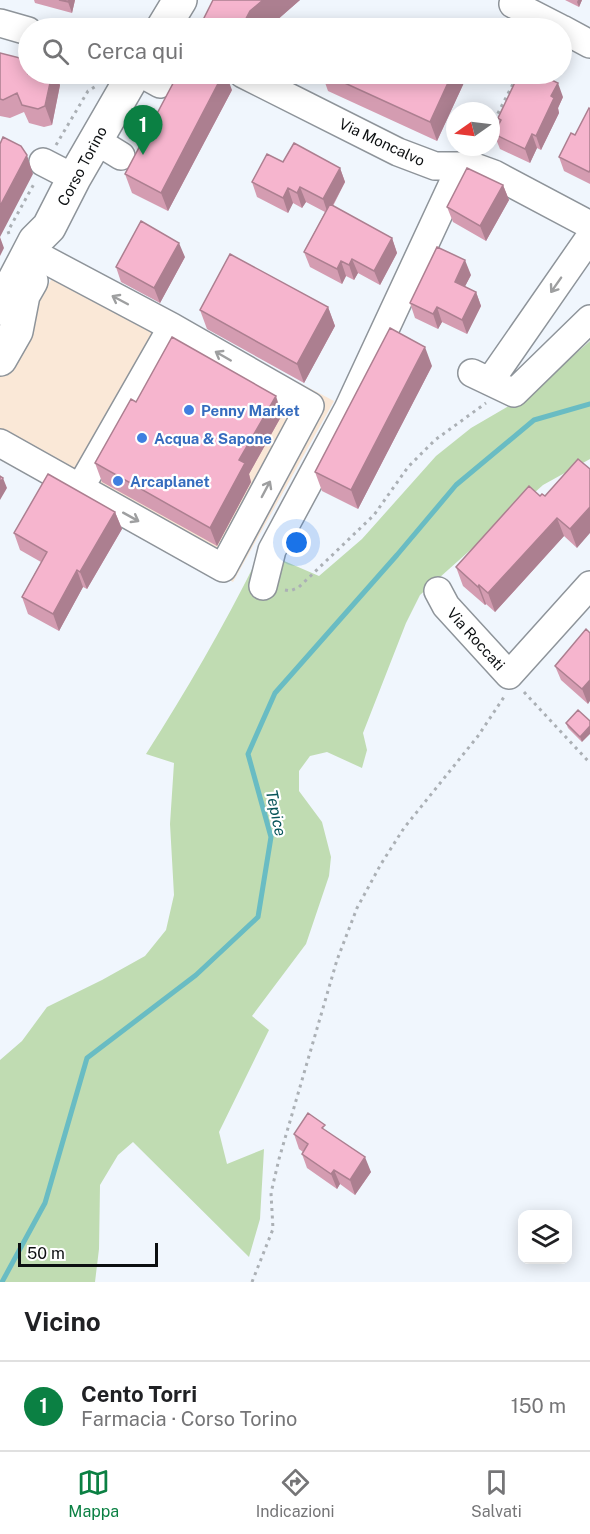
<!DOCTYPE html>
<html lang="it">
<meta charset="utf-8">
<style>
:root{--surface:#fff;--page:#f6f6f6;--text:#202124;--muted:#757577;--line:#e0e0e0;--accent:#0b8043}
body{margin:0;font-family:"Public Sans",sans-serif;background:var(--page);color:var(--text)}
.controls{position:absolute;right:18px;bottom:18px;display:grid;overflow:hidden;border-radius:12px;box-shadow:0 3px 15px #0003}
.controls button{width:54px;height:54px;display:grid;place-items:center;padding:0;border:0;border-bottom:2px solid var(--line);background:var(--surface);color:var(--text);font:30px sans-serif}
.compass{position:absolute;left:446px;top:102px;width:54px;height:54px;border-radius:50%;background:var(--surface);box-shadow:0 3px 15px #0003;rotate:256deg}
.scale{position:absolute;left:18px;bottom:15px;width:140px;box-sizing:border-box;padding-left:6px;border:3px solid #0c0f11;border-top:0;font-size:16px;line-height:21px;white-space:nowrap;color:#0c0f11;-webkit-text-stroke:4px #fff;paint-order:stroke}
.you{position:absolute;left:297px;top:543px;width:21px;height:21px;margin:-15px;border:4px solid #fff;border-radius:50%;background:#1a73e8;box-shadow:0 0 0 9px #1a73e833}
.badge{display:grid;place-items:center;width:39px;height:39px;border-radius:50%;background:var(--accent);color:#fff;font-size:20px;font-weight:700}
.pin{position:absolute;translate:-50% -50px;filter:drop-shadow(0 2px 3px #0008)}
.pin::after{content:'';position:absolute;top:32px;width:21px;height:18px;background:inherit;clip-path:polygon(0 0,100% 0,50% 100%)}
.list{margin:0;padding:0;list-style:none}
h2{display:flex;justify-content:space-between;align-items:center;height:78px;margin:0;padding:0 24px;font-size:26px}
h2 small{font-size:20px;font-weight:400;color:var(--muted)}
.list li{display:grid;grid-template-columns:39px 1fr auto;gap:18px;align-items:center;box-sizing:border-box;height:90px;padding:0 24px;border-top:2px solid var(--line)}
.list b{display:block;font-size:22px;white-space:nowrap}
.list p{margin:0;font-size:20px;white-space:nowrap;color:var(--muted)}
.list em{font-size:20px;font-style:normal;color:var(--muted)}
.icon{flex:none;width:33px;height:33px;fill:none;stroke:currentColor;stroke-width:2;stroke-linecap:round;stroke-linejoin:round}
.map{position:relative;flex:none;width:590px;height:1282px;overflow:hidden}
.search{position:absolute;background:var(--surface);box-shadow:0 3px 15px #0003;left:18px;right:18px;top:18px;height:66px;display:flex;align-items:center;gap:15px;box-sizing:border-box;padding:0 21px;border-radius:33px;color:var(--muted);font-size:22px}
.sheet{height:168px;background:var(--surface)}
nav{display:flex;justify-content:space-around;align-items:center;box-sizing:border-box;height:84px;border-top:2px solid var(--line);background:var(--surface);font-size:16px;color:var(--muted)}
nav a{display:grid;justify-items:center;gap:3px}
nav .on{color:var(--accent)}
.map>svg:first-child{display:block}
</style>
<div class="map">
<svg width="590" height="1282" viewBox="0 0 590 1282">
<rect width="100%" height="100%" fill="#f0f6fd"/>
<path fill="#fae8d7" d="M55 273 177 318 334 401 233 582 0 452V371Z"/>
<path fill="#c0dcb2" d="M590 341V459L543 485 420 595 406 623 363 733 367 750 362 768 327 752 310 756 299 771V791L322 822 331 857 329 876 306 944 252 1016 269 1030 219 1132 227 1164 264 1149 260 1219 249 1257 133 1142 118 1155 100 1185 99 1249 95 1282H0V1060L22 1041 47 1007 102 980 145 956 166 930 174 895 170 824 174 763 146 754C188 688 227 621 261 551L319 576 362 539 436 456 471 428 531 393Z"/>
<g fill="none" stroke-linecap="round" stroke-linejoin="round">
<path stroke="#69bcc3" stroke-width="5" d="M2 1282 45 1203 87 1058 196 975 258 917 271 837 248 754 275 693 397 555 456 485 534 420 590 404"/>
<g stroke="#8e949a" stroke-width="30">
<path id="minor" d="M513 4 560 28
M0 23 28 31
M562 29 590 44
M142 74 160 84
M243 74 398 152 435 166H472L494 174 590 225
M95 140 121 156
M43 162 74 178
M472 373 514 393 590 319
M490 381 590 237
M0 443 223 568 310 406 172 327 44 259
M80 488 172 327
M263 586 272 550 348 409 461 166
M438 591 446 606 509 675 590 585"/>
</g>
<g stroke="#8e949a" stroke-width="36">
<path id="major" d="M163 28 180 0
M0 308 35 241 49 227 74 178 134 74
M0 359 16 331 23 295 31 281"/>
</g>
<path stroke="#abb0b5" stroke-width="3" stroke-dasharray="3 4.5" stroke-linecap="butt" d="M491 127 518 74
M56 145 88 91 96 86
M9 234 8 231 35 182
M285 590 290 591 299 587 374 515 408 467 435 440 486 403
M524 692 590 763
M252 1282 273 1229 271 1193 279 1159 337 960 357 908 381 864 404 828 478 736 504 697"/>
<use href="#minor" stroke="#fff" stroke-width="27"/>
<use href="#major" stroke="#fff" stroke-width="33"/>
</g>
<path fill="#d49cb1" d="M34 0H75L72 13 35 3Z
M213 0H300L268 28H204L202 22Z
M565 0H582L579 7Z
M0 53 60 85 52 125 44 127 29 123 24 112 10 118 0 116Z
M322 74H468L437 141 328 91Z
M232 90 168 211 132 193 125 174Z
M563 97 558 108 559 113 541 150 537 148 530 163 500 149 494 134 500 123 498 118Z
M590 109V184L564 171 559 157 575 135Z
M283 162 340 168 345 182 333 206 392 238 397 253 380 285 358 273 354 280 346 276 342 284 310 267 304 252 325 212 306 202 302 208 293 203 288 213 257 197 252 182Z
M503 185 509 200 486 241 453 222 447 207Z
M185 257 160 303 121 282 116 267Z
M471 275 465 286 476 292 481 306 467 334 442 322 438 329 415 318 410 303Z
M328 307 335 326 304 383 207 329 200 310Z
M432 366 358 509 322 491 315 472Z
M136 402 282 415 249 474 251 482 217 546 102 482 95 463Z
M578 459 577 548 564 536 495 612 486 604 485 605 463 586 456 567 540 496H545Z
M115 512 122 529 87 589 83 587 59 631 28 614 22 597 41 562 20 550 14 533Z
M590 633 588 704 561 680 555 666Z
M578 710 582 742 568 728 566 723Z
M327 1131 371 1172 355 1195 340 1184 337 1189 307 1168 302 1154 303 1152 299 1149 294 1134Z"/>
<path fill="#ac7f90" d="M69 0H75L72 13 68 2Z
M263 0H300L268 28H241L250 11Z
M578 0H582L579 7 577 2Z
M52 74H56L60 85 52 125 45 106Z
M223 74H226L232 90 168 211 161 193Z
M452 74H468L437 141 430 122Z
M558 83 563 97 558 108 559 113 541 150 536 136 551 96Z
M532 134 537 148 530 163 525 149Z
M27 155 33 174 0 237V206Z
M340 168 345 182 328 214 323 199Z
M503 185 509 200 486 241 480 226Z
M300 187 306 202 302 208 297 193Z
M288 188 293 203 288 213 283 198Z
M0 237 4 248 0 256Z
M392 238 397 253 380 285 374 271Z
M179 243 185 257 160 303 154 288Z
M352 259 358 273 354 280 349 265Z
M465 260 471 275 460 296 455 282Z
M341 261 346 276 342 284 337 269Z
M476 292 481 306 467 334 462 320Z
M328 307 335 326 304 383 297 364Z
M437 307 442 322 438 329 433 314Z
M425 347 432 366 358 509 351 490Z
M276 396 282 415 249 474 251 482 217 546 210 528 239 460Z
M3 478 7 488 0 500V483Z
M590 507V533L577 548 570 529Z
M115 512 122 529 87 589 80 572Z
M557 518 564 536 495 612 488 593Z
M77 570 83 587 59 631 53 614Z
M479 585 486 604 485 605 478 587Z
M590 680V701L588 704 582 689Z
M590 726V734L582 742 580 737Z
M365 1157 371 1172 355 1195 350 1180Z
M334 1170 340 1184 337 1189 331 1174Z"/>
<path fill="#f6b5ce" stroke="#ac7f90" stroke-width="1.5" d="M59 0H69L68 2Z
M213 0H263L250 11 241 28H214L202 22Z
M435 22 450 28H432Z
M0 53 28 60V74H52L45 106 38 109 22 105 17 93 3 100 0 99Z
M178 74H223L161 193 125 174Z
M325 74H452L430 122Z
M525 74H539L558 83 551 96 554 98 536 136 532 134 525 149 494 134 501 120 498 118 517 78 522 80Z
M589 108 590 109V170L589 172 559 157 571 133 575 135Z
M3 137 21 146 27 155 0 206V144Z
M294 143 340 168 323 199 300 187 297 193 288 188 283 198 252 182 267 154 283 162Z
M467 168 503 185 480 226 447 207Z
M330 204 392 238 374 271 352 259 349 265 341 261 337 269 304 252Z
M141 221 179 243 154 288 116 267Z
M437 247 465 260 455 282 476 292 462 320 437 307 433 314 410 303Z
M230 254 328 307 297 364 200 310Z
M390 328 425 347 351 490 315 472Z
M172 337 276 396 239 460 245 463 210 528 95 463 131 399 136 402Z
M578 459 590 469V507L570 529 557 518 488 593 479 585 478 587 456 567 529 486 540 496 542 494 545 496Z
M48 474 115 512 80 572 77 570 53 614 22 597 47 552 14 533Z
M0 476 3 478 0 483Z
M586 629 590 633V680L582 689 555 666Z
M578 710 590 721V726L580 737 566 723Z
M308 1113 325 1125 322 1128 365 1157 350 1180 334 1170 331 1174 302 1154 308 1144 294 1134Z"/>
<defs><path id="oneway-shaft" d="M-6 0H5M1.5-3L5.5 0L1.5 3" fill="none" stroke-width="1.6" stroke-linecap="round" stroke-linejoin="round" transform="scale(1.5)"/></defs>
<g stroke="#9e9fa0">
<use href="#oneway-shaft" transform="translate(556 285) rotate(125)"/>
<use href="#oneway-shaft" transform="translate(120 300) rotate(-152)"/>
<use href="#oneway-shaft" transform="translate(223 356) rotate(-150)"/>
<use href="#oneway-shaft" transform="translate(266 489) rotate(-62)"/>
<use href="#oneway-shaft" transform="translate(131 517) rotate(29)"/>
</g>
<g fill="#3f7fe0" stroke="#fff" stroke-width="2">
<circle cx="189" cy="410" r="6"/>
<circle cx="142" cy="438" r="6"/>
<circle cx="118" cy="481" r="6"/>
</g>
<g text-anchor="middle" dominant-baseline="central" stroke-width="4.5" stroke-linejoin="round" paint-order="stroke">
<g font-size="15" fill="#0c0f11" stroke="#fff">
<text transform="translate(382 142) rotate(25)">Via Moncalvo</text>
<text transform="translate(82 166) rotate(-62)">Corso Torino</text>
<text transform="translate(476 639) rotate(48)">Via Roccati</text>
</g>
<g font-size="15" font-weight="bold" fill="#366cbe" stroke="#fff" text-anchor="start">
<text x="201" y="410">Penny Market</text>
<text x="154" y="438">Acqua &amp; Sapone</text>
<text x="130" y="481">Arcaplanet</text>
</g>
<g font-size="16" font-style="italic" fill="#075459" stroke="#fff">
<text transform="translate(276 813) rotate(78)">Tepice</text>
</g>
</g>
</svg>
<div class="controls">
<button><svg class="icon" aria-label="layers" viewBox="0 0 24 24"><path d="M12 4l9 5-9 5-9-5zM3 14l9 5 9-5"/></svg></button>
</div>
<svg class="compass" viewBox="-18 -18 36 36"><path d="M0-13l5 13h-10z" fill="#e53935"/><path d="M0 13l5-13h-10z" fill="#757577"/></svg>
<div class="scale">50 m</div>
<div class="you"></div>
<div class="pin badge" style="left:143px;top:155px">1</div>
<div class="search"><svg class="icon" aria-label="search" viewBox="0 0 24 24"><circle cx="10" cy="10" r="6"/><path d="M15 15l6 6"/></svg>Cerca qui</div>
</div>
<section class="sheet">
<h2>Vicino<small></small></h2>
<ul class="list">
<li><span class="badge">1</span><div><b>Cento Torri</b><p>Farmacia · Corso Torino</p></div><em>150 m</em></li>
</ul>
</section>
<nav>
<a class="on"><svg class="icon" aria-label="map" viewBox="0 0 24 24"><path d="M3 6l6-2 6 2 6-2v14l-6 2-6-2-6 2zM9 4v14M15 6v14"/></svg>Mappa</a>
<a><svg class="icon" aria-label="directions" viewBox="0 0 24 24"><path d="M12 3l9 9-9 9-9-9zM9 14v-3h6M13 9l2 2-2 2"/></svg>Indicazioni</a>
<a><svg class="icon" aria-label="saved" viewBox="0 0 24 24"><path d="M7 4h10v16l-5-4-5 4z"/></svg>Salvati</a>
</nav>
